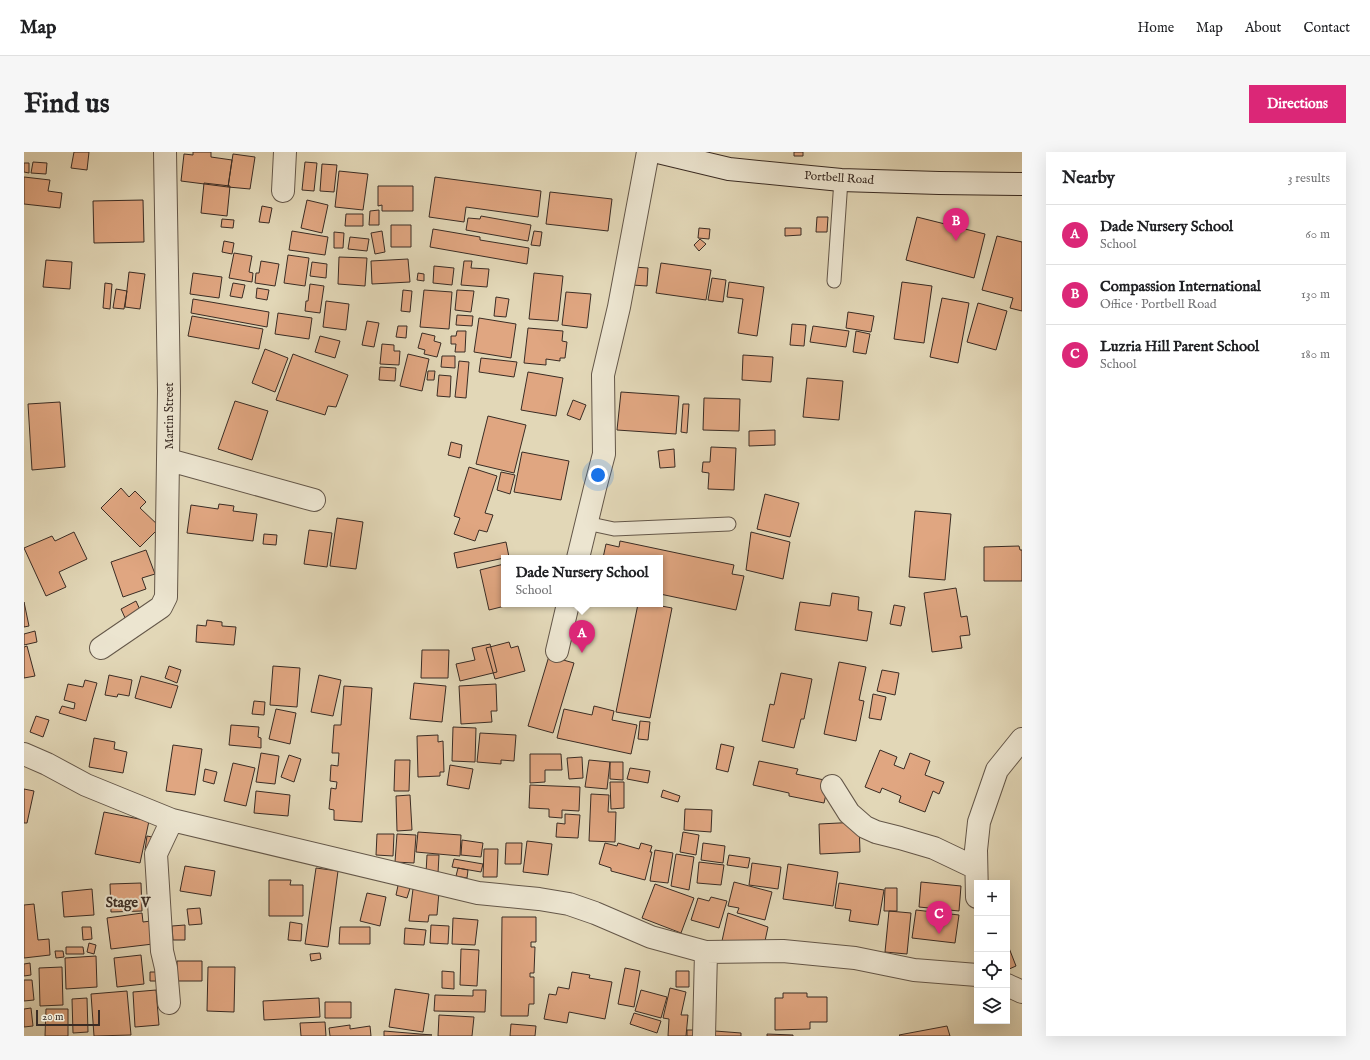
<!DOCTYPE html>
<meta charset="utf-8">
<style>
:root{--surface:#fff;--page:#f6f6f6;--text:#202124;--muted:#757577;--line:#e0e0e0;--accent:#db2777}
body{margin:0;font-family:"IM FELL English",serif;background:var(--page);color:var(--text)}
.controls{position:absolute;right:12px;bottom:12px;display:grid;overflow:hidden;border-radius:0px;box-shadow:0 4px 16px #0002}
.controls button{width:36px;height:36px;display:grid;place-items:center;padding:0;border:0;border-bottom:1px solid var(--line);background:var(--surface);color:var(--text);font:20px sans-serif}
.scale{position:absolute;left:12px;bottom:10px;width:64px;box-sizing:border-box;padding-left:4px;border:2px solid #3a2c24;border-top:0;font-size:11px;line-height:14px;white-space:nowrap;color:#3a2c24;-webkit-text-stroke:3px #ece5d0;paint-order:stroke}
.you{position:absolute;left:574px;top:323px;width:14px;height:14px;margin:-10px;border:3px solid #fff;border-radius:50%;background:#1a73e8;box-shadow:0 0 0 6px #1a73e833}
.badge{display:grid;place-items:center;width:26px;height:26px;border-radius:50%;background:var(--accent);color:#fff;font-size:13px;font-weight:700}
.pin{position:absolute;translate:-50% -33px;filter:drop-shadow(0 1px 2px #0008)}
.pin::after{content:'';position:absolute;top:21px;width:14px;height:12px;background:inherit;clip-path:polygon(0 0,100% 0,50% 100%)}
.popup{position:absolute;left:477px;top:403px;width:162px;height:52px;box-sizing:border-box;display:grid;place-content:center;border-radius:0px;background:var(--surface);filter:drop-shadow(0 1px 3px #0005);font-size:13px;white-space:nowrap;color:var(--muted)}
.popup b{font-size:15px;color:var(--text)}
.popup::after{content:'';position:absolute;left:50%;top:100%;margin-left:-8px;border:8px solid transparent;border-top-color:var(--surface)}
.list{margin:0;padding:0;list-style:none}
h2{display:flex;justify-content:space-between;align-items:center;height:52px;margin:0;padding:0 16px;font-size:17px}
h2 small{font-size:13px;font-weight:400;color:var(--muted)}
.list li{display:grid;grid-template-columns:26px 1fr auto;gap:12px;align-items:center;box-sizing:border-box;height:60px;padding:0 16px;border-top:1px solid var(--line)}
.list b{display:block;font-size:15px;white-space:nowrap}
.list p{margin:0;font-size:13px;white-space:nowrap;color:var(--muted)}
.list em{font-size:13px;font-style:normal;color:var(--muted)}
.icon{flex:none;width:22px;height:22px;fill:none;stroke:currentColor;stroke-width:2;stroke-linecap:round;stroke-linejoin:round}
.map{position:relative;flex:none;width:998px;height:884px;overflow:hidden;border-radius:0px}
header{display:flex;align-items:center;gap:24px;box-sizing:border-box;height:56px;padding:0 20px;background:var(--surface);border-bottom:1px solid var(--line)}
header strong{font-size:19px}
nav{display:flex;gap:22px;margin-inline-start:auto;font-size:14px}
.intro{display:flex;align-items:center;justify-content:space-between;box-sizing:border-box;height:96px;padding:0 24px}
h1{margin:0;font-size:28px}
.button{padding:10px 18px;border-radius:0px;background:var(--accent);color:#fff;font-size:14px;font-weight:700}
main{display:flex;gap:24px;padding:0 24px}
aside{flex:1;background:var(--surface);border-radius:0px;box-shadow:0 4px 16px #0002}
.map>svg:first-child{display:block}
</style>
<header>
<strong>Map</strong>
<nav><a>Home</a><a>Map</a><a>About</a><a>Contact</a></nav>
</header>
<div class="intro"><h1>Find us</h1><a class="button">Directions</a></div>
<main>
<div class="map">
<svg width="998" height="884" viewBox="0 0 998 884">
<rect width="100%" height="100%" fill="#e2d7b7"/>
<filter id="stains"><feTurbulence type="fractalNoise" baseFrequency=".005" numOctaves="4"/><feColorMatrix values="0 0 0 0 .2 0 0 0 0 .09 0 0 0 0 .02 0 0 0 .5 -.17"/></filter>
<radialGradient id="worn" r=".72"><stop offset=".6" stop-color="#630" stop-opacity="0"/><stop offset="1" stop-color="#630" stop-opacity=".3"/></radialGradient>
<path fill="#e0a681" stroke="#3a2c24" d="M50 0H65L63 18 47 16Z
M169 0H187V5L208 8 204 35 157 29 160 2 169 3Z
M770 0H779V4H770Z
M209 2 231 5 226 37 204 35Z
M9 10 23 11 22 22 7 21Z
M281 10 293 11 290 39 278 38Z
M0 11H5V21L0 20Z
M298 12 313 13 310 40 296 39Z
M315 19 344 22 339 58 311 55Z
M0 25 26 28 24 39 38 41 36 56 0 52Z
M411 25 517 39 514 65 442 55 440 70 405 65Z
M180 31 206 34 203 64 177 61Z
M354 34H389V59H358V53L354 54Z
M526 40 588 47 584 79 522 72Z
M119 48 120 90 70 91 69 49Z
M283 48 304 53 298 81 277 76Z
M238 54 248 56 245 71 235 70Z
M355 58V73H345L346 59Z
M322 62H339V74H321Z
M457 64 507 73 504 89 442 78 444 66 456 67Z
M793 65H804L803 80H792Z
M893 65 961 82 950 126 882 108Z
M198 67 210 68 209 76 197 75Z
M367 73H387V95H367Z
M675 76 686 77 685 87 674 86Z
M761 76H777V83L761 84Z
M409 77 456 85V88L505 96 503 112 406 95Z
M268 79 304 85 301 103 265 98Z
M358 79 361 100 351 102 347 81Z
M510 79 518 80 516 94 507 93Z
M310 80 320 81 319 96H310Z
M973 84 998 90V159L986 156 989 146 958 138Z
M326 85 345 87 343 99 324 97Z
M676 87 682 92 675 99 670 93Z
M200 89 210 91 208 102 198 100Z
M210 101 228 104 225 120 229 121 228 130 205 126Z
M264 103 285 106 281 134 260 131Z
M315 105 343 106 341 134 314 132Z
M384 107 386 130 348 132 347 109Z
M22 108 48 110 46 137 19 135Z
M237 109 255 112 251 134 231 131 232 121H235Z
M440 109H448L447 116 465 117 463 135 437 133Z
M288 110 303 112 302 126 286 124Z
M637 111 687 118 682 148 632 141Z
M410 114 430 116 428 133 409 131Z
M609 115 624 116 623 134 608 133Z
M105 120 121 122 116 157 101 155Z
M169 121 198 125 195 146 166 142Z
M394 121 400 122V129L393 128Z
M510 121 539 124 534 169 505 167Z
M688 126 702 128 699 150 684 148Z
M705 130 740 135 733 184 714 181 719 147 703 145Z
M878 130 908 134 900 191 870 187Z
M81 131 88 132 86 157 79 156Z
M209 131 221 133 218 146 206 144Z
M286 132 300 134 296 161 281 159 282 149H284Z
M233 136 245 138 243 148 232 146Z
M92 137 103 139 100 157 89 156Z
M379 138 388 139 386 160 377 159Z
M400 138 428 140 425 177 396 175Z
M433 138 450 139 447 160 431 158Z
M542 140 567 142 563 176 538 173Z
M472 145 485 147 482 165 470 164Z
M918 146 945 151 934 211 906 205Z
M169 147 245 160 243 175 167 161Z
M302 149 325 152 322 178 299 175Z
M954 151 983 159 972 198 943 190Z
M824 160 850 164 847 180 822 176Z
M254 161 288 166 285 187 251 182Z
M433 163 449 164 448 174 432 173Z
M168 164 239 177 235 197 164 184Z
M455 166 492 172 487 206 450 200Z
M343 169 355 171 350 195 338 193Z
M768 172 782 173 780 194 766 193Z
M374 174H383L382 186 372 185Z
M789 174 825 179 822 195 786 190Z
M504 176 539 179 538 189 543 190 541 206H536V209L522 207V213L500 211Z
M433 179H442L441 200H431L432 192H427V184H432Z
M832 179 846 182 842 202 829 200Z
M398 181 411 184 410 189 417 191 413 205 400 202 401 198 394 196Z
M296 184 316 189 311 206 291 200Z
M358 192 370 193V199H376L375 213 356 212Z
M241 197 264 206 251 240 228 231Z
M269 202 324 223 312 255 304 254 301 263 252 248Z
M384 202 405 207 398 239 376 234Z
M719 203 749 205 747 230 718 228Z
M418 204H431V216L417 215Z
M457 206 493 210 490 225 455 220Z
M435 209 445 210 442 246 431 245Z
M356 215 372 216 371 229 355 228Z
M404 219H411L410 228H403Z
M504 220 539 226 532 264 497 258Z
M415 223 427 224 426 245 413 244Z
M783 226 819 229 815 268 779 265Z
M597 240 655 244 652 282 593 278Z
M680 246 716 247 715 279 679 278Z
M549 248 562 253 556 268 543 263Z
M211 249 244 259 228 308 194 297Z
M36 250 41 315 8 318 4 252Z
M659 252H665L663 281 657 280Z
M464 264 502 273 490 321 452 312Z
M751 278V293L725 294V279Z
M427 290 438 293 436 306 424 303Z
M687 295 712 296 710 338 684 337 685 321 678 320 679 310H686Z
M650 297 651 315 636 316 634 299Z
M498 300 545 309 537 348 490 340Z
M445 315 473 324 461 361 469 363 463 380 455 378 451 389 430 382 436 366 430 364Z
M477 320 491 323 486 342 473 338Z
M97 336 105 345 111 339 122 350 116 356 136 375 116 395 77 356Z
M741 342 775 351 766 385 733 377Z
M195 352 210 354 209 359 233 362 229 389 163 381 167 353 194 357Z
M891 359 927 362 921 428 885 425Z
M313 366 339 370 332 417 306 414Z
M285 378 308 381 303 415 280 412Z
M50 380 63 407 35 420 42 435 22 444 0 396 28 384 31 389Z
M727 380 766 390 759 427 722 418Z
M240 382 253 383 252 393 239 392Z
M596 389 710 413 708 422 720 424 712 458 636 442V406H579L582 392 595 395Z
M482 390 485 405 433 416 430 401Z
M995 394 996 398H998V429H960V395Z
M122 398 131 422 118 426 122 437 99 445 87 410Z
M480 412V452H489L465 458 456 418Z
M932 436 937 465 943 464 946 483 936 484 938 496 908 500 900 441Z
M808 441 835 445 834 458 848 460 843 489 771 478 776 450 806 454Z
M112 449 117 460 102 468 97 457Z
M0 450 5 474 0 475Z
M614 452H627L648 456 626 566 592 560Z
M870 453 881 455 877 474 866 472Z
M183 468 198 470V474L212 475 210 493 172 490 173 473 182 474Z
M11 479 13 490 0 493V482Z
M485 490 487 496 494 494 501 519 471 527 462 496Z
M466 492 473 520 436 529 432 512 451 508 448 496Z
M3 494 11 524 0 526V495Z
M398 498H425L424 526H397Z
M525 504 550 511 529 581 504 574Z
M815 510 842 515 835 548 840 549 832 589 800 582Z
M145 514 157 518 153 531 141 526Z
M249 514 276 516 273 555 246 553Z
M858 518 875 521 871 543 853 539Z
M757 521 788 527 780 567H777L770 596 738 589 746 552 750 553Z
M85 523 108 528 105 544 94 542 93 545 81 543Z
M295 523 317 528 309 564 287 560Z
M117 524 154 534 147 556 111 546Z
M61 528 73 531 62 569 35 561 38 554 50 557 51 551 40 548 44 532 59 535Z
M390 531 422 534 418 570 386 567Z
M472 532 473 559H467L468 570 437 572 435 534Z
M320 534 348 536 338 670 310 668V658L305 657 307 636 312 637 313 630 306 629 307 613 314 614 315 601H308L310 573H317Z
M849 542 862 545 857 568 845 566Z
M230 549 241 550 240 563 228 562Z
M570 554 590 559 588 568 613 573 607 602 533 586 540 557 568 563Z
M252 557 272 561 266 592 245 587Z
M12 564 25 568 19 585 6 580Z
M616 569 626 570 624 588 614 587Z
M207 573 235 575 234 585 237 586V596L205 593Z
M429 575 452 576 451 610 428 609Z
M456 581 492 583 490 609 477 608V612L453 610Z
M414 583V590L419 589 420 620H416V624L394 625 393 584Z
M70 586 91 590 90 597 103 600 99 621 65 615Z
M697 592 710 595 704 620 692 617Z
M149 593 178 597 171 643 142 639Z
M856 598 873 605 870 613 880 617 886 601 906 609 901 623 920 630 915 642 909 639 901 660 875 650 877 644 858 636 856 641 841 635Z
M237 601 255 604 251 632 232 630Z
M506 602H537L538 618H521V630L506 631Z
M265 603 277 607 270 630 257 625Z
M558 605 559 626 545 627 543 606Z
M371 608H386L385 639H370Z
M565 608 586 610 583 637 561 635Z
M735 609 774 617 772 622 805 629 800 651 765 644V641L729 633Z
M586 610H599V628L586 627Z
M209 611 231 616 222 654 200 649Z
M426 613 449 617 445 637 423 633Z
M606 616 626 619 624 631 603 627Z
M181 617 193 620 190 632 179 629Z
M586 630H600V656L587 657Z
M506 633 556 635 555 659 538 658V666L525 665V657L505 656Z
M0 637 10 639 3 671H0Z
M639 638 656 644 654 650 637 645Z
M232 639 266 643 264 664 230 661Z
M567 642 585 643 584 660H592L591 690 565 689Z
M386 643 388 678 373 679 372 644Z
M661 657 688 658 687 680 660 678Z
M80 660 125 669 116 711 71 702Z
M541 662 556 663 554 686 532 685 533 671 541 672Z
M835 670 836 700 796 702 795 672Z
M394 680 437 683 436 704 392 700Z
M659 680 675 683 672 703 656 700Z
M353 682H370L369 704 352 703Z
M373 682 392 683 390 711 371 710Z
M123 684 133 686 130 700 121 698Z
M438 688 459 691 457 705 437 703Z
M503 689 528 692 524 723 499 720Z
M482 691H498L497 712H481Z
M581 691 593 694 594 691 615 697 617 691 628 694 626 700H628L621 728 587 719V716L575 712Z
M679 691 701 694 699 711 677 708Z
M460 697H474L473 725H459Z
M631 698 649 701 644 731 626 729Z
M652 702 670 705 665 738 647 734Z
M403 703H415L414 721H402Z
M705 703 726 706 724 716 703 713Z
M430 707 459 712 457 720 428 715Z
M675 710 700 713 697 733 673 731Z
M728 711 757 715 754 737 725 733Z
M764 712 814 720 809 754 759 747Z
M161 714 191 719 187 744 156 739Z
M292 716 314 719 304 795 281 792Z
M434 716 444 718 443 726 432 724Z
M245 728H267L266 733H279V764H245Z
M375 729 387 733 383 746 372 743Z
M710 730 748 740 741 768 713 761 715 756 704 754Z
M897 730 937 734 935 759 895 755Z
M117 731 118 759 87 760 86 732Z
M815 731 860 738 854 773 825 769 827 758 811 756Z
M631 732 670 746 657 781 618 766Z
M861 736H873V759H860Z
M68 737 70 763 40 765 38 740Z
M389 737 415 740 413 763H405L404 770 385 769Z
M343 741 362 745 356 774 336 769Z
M687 745 703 749 695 776 667 768 674 746 685 749Z
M10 752 14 788 25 787 26 803 0 806V753Z
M176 756 178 772 165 773 163 757Z
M892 758 935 763 931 791 888 786Z
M865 759 887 761 883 802 861 800Z
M118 761 119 770 127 769 129 792 87 797 83 766Z
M704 761 744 775 741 789H698Z
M478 765H512V790H507V795H511L510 821H506V825H510V852H505L504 864H477Z
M429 766 454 768 451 793 428 792Z
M266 770 278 772 277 789 264 788Z
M983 771 985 793H983Z
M161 773V788H149L148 774Z
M407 773 425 774 424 792 406 791Z
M58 775H67L68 787 59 788Z
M316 775H346V792H315Z
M381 776 402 778 400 793 380 792Z
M65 791 72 793 70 802 63 800Z
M42 795H59L60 802H42Z
M985 796 992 814 983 818V797Z
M437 797 455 798 453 834 436 833Z
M31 799H39L40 805 32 806Z
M296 801 297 807 287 809 286 802Z
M117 803 120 832 93 835 90 806Z
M72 804 73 835 42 837 41 806Z
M153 809H178V829H153Z
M6 811 7 823 0 824V812Z
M38 815 39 853 16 854 15 816Z
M184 815H211L210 860 183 859Z
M601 816 616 819 610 855 594 852Z
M418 819 430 820V837L418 836Z
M652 819H665V835H652Z
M126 820H136V829H126Z
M548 820 566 823 565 826 588 830 581 867 545 860 543 871 520 867 525 842 532 843 534 835 545 837Z
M0 828H8L10 848 0 849Z
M646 836 662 840 657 863H664L662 884H644L645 867 639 866Z
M371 837 405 842 399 880 365 875Z
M132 838 135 873 111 875 109 840Z
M449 838H462L461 860 410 859 411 843 449 844Z
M617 838 643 845 637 866 611 859Z
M103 839 107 883 70 884 67 842Z
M759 841H783V845H803V870H786V877L751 878V846H759Z
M63 846 64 880 49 881 48 847Z
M295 846 296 865 240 868 239 849Z
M301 850H327V866H301Z
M7 856 9 874 0 875V857Z
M22 857H44V884H21Z
M610 861 637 869 633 881 606 872Z
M415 863 450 865 448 884H414Z
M301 870 302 884H277L276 871Z
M487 872 512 874 511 884H486Z
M326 873V877L346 874 347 884H306L305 876Z
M923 874 926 884H876L875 883Z
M663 878H671V884H663Z
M360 879 408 883 360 884Z
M691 879 717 881V884H691Z
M743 882 769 883V884H743Z"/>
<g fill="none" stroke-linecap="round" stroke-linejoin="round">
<g stroke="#645749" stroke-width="15">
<path id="service" d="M810 129 817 28
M562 371 590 377 705 372"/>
</g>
<g stroke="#645749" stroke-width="24">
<path id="minor" d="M259 39 261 0
M145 308 290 348
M554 406 571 336 580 302 579 223 595 155 624 0
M77 496 137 455 142 445 145 239 141 0
M533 499 544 452
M0 602 23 612 62 633 148 668 454 741 515 747 545 752 571 761 627 785 682 800 759 799 831 806 890 818 953 823
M808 634 825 661 841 675 852 680 876 686 910 696 952 716
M953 745 952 698 955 670 973 618 998 587
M983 833 998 840
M145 851 142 816 138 799 132 702 148 668
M680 884 682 800"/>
</g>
<g stroke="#3a2c24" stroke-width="24">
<path id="secondary" d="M634 0 705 17 817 28 915 31 998 32"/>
</g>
<use href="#service" stroke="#ece5d0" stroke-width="13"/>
<use href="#minor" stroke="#ece5d0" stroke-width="22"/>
<use href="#secondary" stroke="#ece5d0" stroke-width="22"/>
</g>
<g text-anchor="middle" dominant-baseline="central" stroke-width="4" stroke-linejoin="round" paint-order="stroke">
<g font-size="12" fill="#3a2c24" stroke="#ece5d0">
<text transform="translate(815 26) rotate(4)">Portbell Road</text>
<text transform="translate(145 264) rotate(-90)">Martin Street</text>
</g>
<g font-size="14" font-weight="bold" fill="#3a2c24" stroke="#ece5d0">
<text x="104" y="751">Stage V</text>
</g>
</g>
<rect width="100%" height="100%" filter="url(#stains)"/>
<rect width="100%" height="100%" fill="url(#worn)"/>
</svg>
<div class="controls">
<button>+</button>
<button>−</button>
<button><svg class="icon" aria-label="locate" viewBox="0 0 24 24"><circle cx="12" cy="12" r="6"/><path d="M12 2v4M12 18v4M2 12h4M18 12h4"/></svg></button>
<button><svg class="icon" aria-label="layers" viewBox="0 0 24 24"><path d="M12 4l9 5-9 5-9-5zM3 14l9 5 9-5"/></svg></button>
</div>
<div class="scale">20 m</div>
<div class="you"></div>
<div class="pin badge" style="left:558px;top:501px">A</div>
<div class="popup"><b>Dade Nursery School</b>School</div>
<div class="pin badge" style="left:932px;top:89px">B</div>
<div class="pin badge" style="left:915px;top:782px">C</div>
</div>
<aside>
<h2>Nearby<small>3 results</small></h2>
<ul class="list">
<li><span class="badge">A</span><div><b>Dade Nursery School</b><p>School</p></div><em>60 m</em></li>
<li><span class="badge">B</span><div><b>Compassion International</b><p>Office · Portbell Road</p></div><em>130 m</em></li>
<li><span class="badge">C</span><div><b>Luzria Hill Parent School</b><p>School</p></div><em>180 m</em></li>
</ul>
</aside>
</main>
